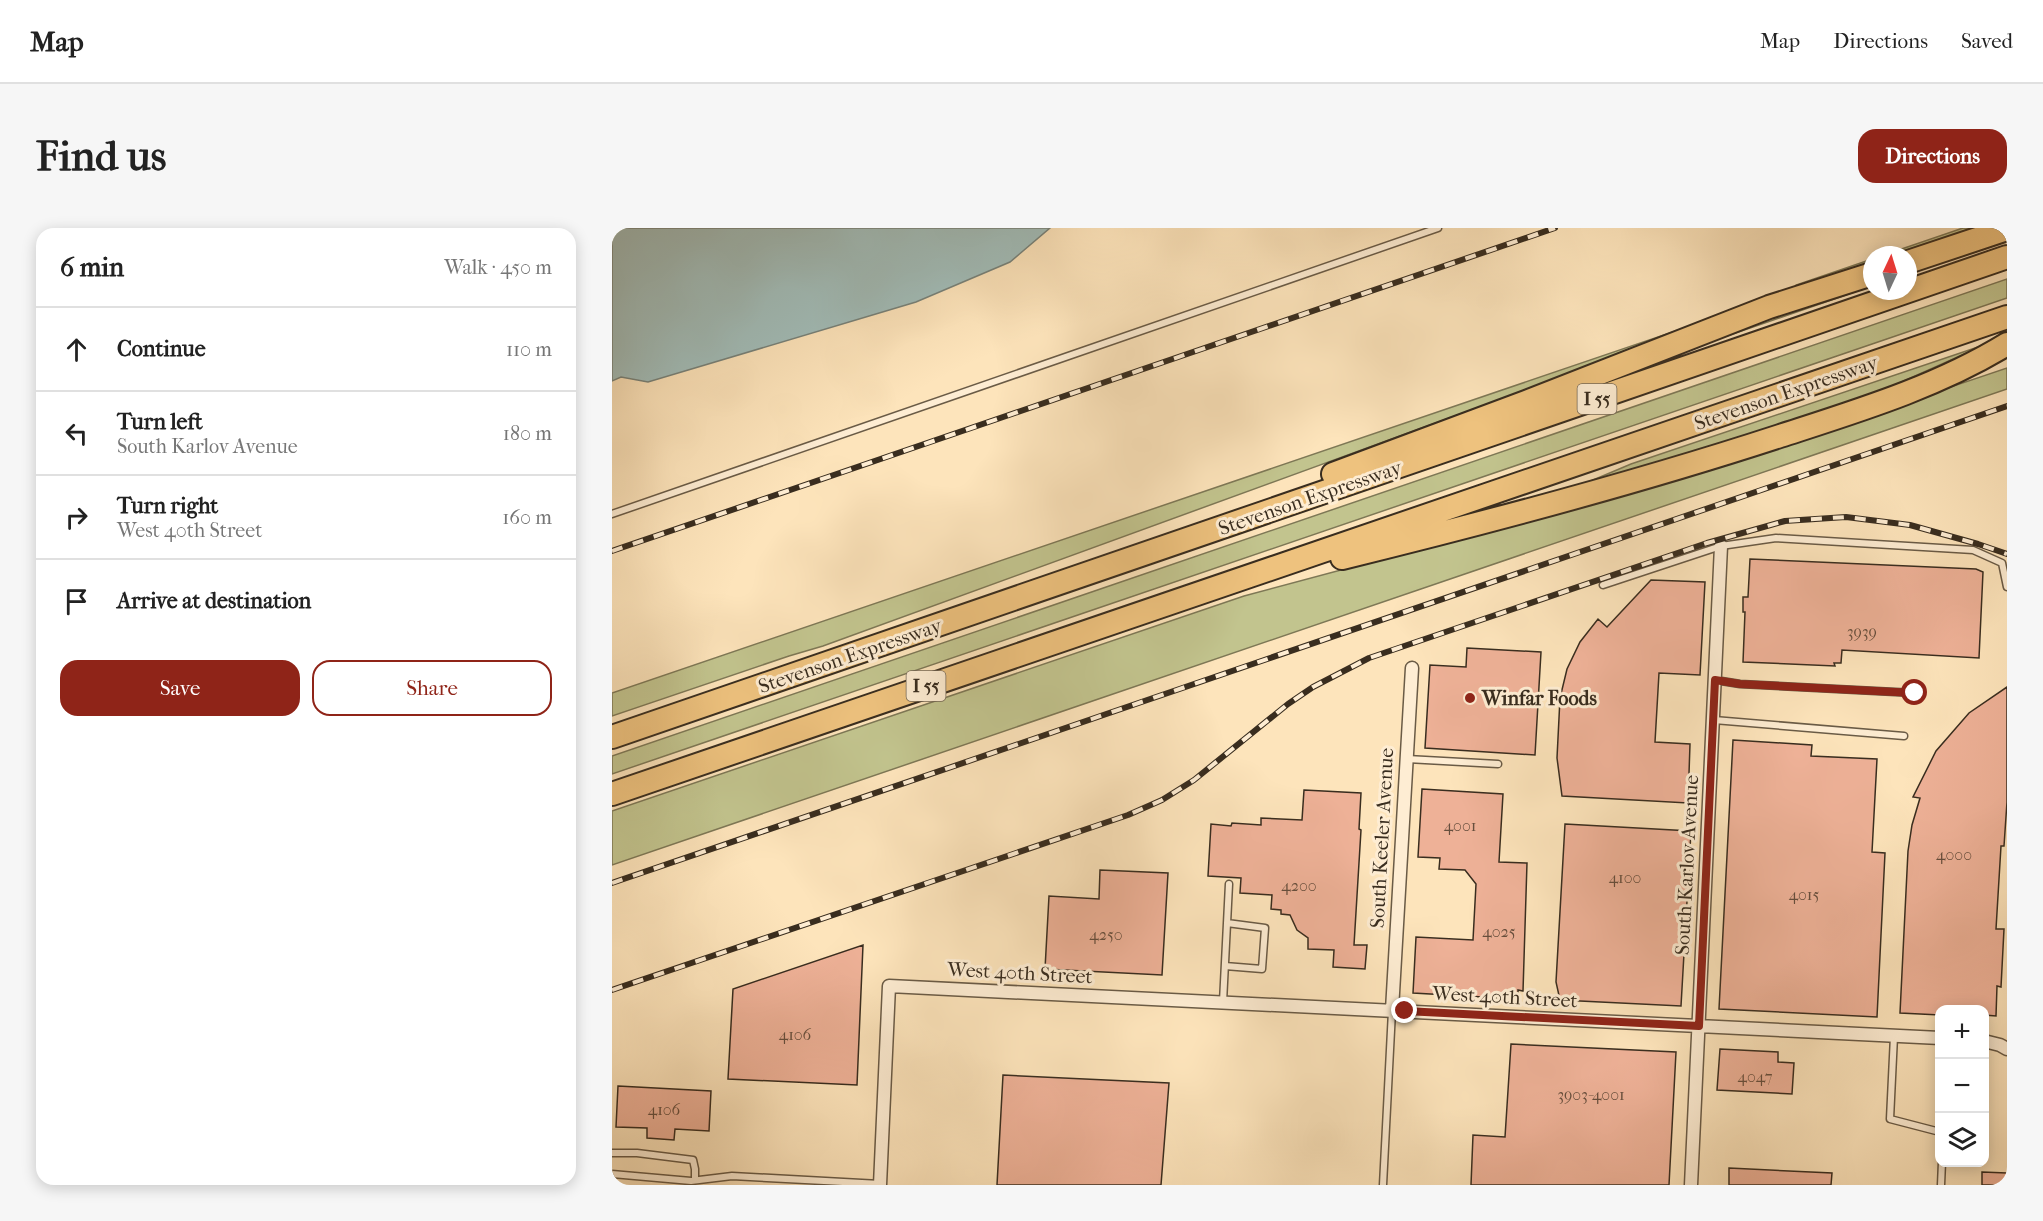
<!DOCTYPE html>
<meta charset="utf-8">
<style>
:root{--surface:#fff;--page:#f6f6f6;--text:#222;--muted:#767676;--line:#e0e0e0;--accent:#8f2418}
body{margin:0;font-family:"IM FELL French Canon",serif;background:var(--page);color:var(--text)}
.controls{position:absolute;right:18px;bottom:18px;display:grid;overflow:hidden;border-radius:12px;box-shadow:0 3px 15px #0003}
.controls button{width:54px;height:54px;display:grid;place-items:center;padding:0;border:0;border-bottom:2px solid var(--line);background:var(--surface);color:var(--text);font:30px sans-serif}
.compass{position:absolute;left:1251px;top:18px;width:54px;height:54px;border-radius:50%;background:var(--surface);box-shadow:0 3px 15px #0003;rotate:4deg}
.stop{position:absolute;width:18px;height:18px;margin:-14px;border:4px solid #8f2418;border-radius:50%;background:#fff}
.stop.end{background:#8f2418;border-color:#fff;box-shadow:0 2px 6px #0008}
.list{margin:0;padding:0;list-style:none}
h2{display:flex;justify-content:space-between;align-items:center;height:78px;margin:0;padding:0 24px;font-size:26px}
h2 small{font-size:20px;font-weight:400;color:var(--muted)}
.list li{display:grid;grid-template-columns:39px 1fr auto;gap:18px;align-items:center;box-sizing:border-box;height:84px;padding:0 24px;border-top:2px solid var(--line)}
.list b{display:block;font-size:22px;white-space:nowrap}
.list p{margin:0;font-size:20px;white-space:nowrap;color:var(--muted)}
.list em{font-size:20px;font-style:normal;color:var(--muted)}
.actions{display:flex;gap:12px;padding:18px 24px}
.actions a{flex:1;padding:14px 0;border:2px solid var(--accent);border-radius:18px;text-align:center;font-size:21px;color:var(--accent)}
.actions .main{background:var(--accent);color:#fff}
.icon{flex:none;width:33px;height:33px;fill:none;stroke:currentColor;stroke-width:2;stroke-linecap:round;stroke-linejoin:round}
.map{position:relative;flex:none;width:1395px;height:957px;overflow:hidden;border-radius:18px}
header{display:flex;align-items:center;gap:36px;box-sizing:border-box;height:84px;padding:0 30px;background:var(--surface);border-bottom:2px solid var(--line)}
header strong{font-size:28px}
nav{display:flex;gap:33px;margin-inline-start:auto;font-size:21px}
.intro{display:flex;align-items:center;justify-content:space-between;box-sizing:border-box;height:144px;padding:0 36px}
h1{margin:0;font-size:42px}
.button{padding:15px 27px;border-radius:18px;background:var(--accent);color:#fff;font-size:21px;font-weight:700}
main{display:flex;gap:36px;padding:0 36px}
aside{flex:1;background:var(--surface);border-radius:18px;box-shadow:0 3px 15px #0003}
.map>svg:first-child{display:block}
</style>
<header>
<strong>Map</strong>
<nav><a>Map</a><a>Directions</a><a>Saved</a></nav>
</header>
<div class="intro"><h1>Find us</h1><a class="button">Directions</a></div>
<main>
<aside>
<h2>6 min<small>Walk · 450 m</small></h2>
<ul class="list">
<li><svg class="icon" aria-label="ahead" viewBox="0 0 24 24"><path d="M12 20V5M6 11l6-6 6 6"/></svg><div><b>Continue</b></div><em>110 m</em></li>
<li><svg class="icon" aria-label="left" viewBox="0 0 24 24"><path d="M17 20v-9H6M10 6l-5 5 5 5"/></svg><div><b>Turn left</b><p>South Karlov Avenue</p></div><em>180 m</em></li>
<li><svg class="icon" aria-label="right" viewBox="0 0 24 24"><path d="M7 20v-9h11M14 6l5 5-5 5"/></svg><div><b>Turn right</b><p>West 40th Street</p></div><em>160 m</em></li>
<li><svg class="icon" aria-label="arrive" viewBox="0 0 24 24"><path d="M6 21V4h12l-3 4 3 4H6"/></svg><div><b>Arrive at destination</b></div></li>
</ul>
<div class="actions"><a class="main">Save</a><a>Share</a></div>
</aside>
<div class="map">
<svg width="1395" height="957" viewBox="0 0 1395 957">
<rect width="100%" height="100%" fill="#fde4bb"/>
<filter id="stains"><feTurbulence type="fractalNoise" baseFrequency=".00333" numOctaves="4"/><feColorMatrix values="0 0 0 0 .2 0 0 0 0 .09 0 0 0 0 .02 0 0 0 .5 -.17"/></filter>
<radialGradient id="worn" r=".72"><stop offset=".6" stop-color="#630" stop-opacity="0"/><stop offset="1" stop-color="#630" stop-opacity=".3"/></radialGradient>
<path fill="#c2c48e" stroke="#7e7856" stroke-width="1.5" d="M1351 0H1365L1286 27H1272Z
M1260 31V36L211 418 177 428 0 488V465L1181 63 1184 57Z
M1395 51V70L0 546V528Z
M1260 52V58L1080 120Z
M1375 116 1276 160 1174 196 955 263 1019 236Z
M1395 140V161L0 637V583L632 368 770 331 1140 226Z"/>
<path fill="#a2bdb9" stroke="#78837b" stroke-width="1.5" d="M0 0H438L398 34 304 74 36 154 9 149 0 153Z"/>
<path fill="#eeb197" stroke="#392d1f" stroke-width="1.5" d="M1138 331 1364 341 1371 344 1367 430 1230 422 1229 435H1222L1223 438 1131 434 1133 384H1131V369H1136Z
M1039 352 1093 354 1088 447 1047 445 1043 514 1078 516 1076 575 950 568 945 530 948 470 955 441 968 414 986 391 995 399Z
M855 420 929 424 923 527 813 520 818 437 854 439Z
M1395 459V574L1392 618H1389L1384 701H1392L1389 759 1385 758 1384 788 1372 787V782H1328V787L1288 785 1296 623 1300 597 1308 570 1301 569 1324 523 1357 485Z
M1121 512 1200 517 1199 528 1265 531 1260 624 1273 625 1265 789 1107 781Z
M810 561 891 566 887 634 915 635 911 763 906 762V771L801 765 804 709 861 712 864 656 853 642 827 641 828 630 806 629Z
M692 562 749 565 747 601 749 602 742 717H755L753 741 721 739 722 722 696 721V710L685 702 678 687 669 686V682L659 681 660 667 628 665 629 650 596 648 599 596 619 598 620 595 649 597V590L690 592Z
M953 596 1079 603 1069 778 948 772 944 754Z
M488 642 556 645 550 747 433 741 437 668 487 671Z
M251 717 245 857 116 851 121 761Z
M899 816 1064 824 1057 957H859L861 907 893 909Z
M1108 821 1166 824V834L1182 835 1180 866 1105 862Z
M391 847 557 855 549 957H385Z
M6 858 99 863 97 903 63 901 62 912 35 910V900L4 899Z
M1117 940 1220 945 1219 957H1117Z
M1370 944 1395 945V957H1370Z"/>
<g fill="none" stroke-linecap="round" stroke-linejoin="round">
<g stroke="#6a5b46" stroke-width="9">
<path id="lane" d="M0 286 826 0
M991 357 1109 318 1164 310 1361 322 1390 335 1395 359
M1103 452 1128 456 1303 465
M1102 492 1292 508
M795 531 886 536
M613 738 650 741 653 700 615 695
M611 774 617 656
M1282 808 1278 891 1328 904
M0 925H25L81 932 83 941V952
M0 946 79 953 120 948 268 956
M771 957 780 783
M1329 957 1330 934"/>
</g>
<g stroke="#6a5b46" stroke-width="15">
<path id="street" d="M780 782 800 440
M1372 813 1388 817 1395 821
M268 957 277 758 1328 810
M1079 957 1109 318"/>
</g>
<g stroke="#392d1f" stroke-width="26">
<path id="highway" d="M1296 34 1395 1
M721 246 914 174 1157 79 1260 46
M730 330C877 294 1024 255 1168 208 1245 183 1325 159 1395 116
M0 509 1395 29
M0 566 1395 89"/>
</g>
<use href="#lane" stroke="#feedd3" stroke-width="6"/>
<use href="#street" stroke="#feedd3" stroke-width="12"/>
<use href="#highway" stroke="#eec27e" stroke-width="22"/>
<g stroke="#392d1f" stroke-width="6">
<path id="rail" d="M0 323 943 0
M0 655 1395 178
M0 762 516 587 550 572 582 552 676 476 701 459 757 430 1095 315 1173 293 1234 289 1298 297 1366 316 1395 326"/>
</g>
<use href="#rail" stroke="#feedd3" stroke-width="4" stroke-dasharray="11" stroke-linecap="butt"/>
</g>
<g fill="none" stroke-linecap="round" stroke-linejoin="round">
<path stroke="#8f2418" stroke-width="8" d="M793 783 1087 798 1103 452 1128 456 1303 465"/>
</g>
<circle fill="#8f2418" stroke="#feedd3" stroke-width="2" cx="858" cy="470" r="6"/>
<g text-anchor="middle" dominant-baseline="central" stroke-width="6" stroke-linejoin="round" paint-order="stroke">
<g font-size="16" fill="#664e3d">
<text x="1250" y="403">3939</text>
<text x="848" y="597">4001</text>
<text x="1342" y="626">4000</text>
<text x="1013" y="649">4100</text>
<text x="687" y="657">4200</text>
<text x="1192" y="666">4015</text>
<text x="887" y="703">4025</text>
<text x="494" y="706">4250</text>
<text x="183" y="806">4106</text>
<text x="1143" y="848">4047</text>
<text x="979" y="866">3903-4001</text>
<text x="52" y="881">4106</text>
</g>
<g fill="#feedd3" stroke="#746755" stroke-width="1.5">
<rect x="965.5" y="156" width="39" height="30" rx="4.5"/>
<rect x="294.5" y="443" width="39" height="30" rx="4.5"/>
</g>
<g font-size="18" font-weight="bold" fill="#392d1f">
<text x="985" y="171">I 55</text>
<text x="314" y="458">I 55</text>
</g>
<g font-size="20" fill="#392d1f" stroke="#feedd3">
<text transform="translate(1174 165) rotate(-19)">Stevenson Expressway</text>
<text transform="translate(698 270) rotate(-19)">Stevenson Expressway</text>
<text transform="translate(238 428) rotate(-19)">Stevenson Expressway</text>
<text transform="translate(770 610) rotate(-87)">South Keeler Avenue</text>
<text transform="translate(1075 637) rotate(-87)">South Karlov Avenue</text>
<text transform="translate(408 745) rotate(3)">West 40th Street</text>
<text transform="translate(893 769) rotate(3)">West 40th Street</text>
</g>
<g font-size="20" font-weight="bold" fill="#392d1f" stroke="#feedd3" text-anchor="start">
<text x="870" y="470">Winfar Foods</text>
</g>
</g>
<rect width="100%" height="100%" filter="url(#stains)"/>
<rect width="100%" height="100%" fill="url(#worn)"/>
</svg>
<div class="controls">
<button>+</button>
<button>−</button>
<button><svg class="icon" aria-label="layers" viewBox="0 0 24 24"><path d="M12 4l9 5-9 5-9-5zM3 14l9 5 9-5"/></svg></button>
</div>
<svg class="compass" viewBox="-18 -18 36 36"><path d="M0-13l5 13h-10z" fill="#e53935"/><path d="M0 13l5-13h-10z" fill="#767676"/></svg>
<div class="stop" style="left:1303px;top:465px"></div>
<div class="stop end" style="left:793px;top:783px"></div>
</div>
</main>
